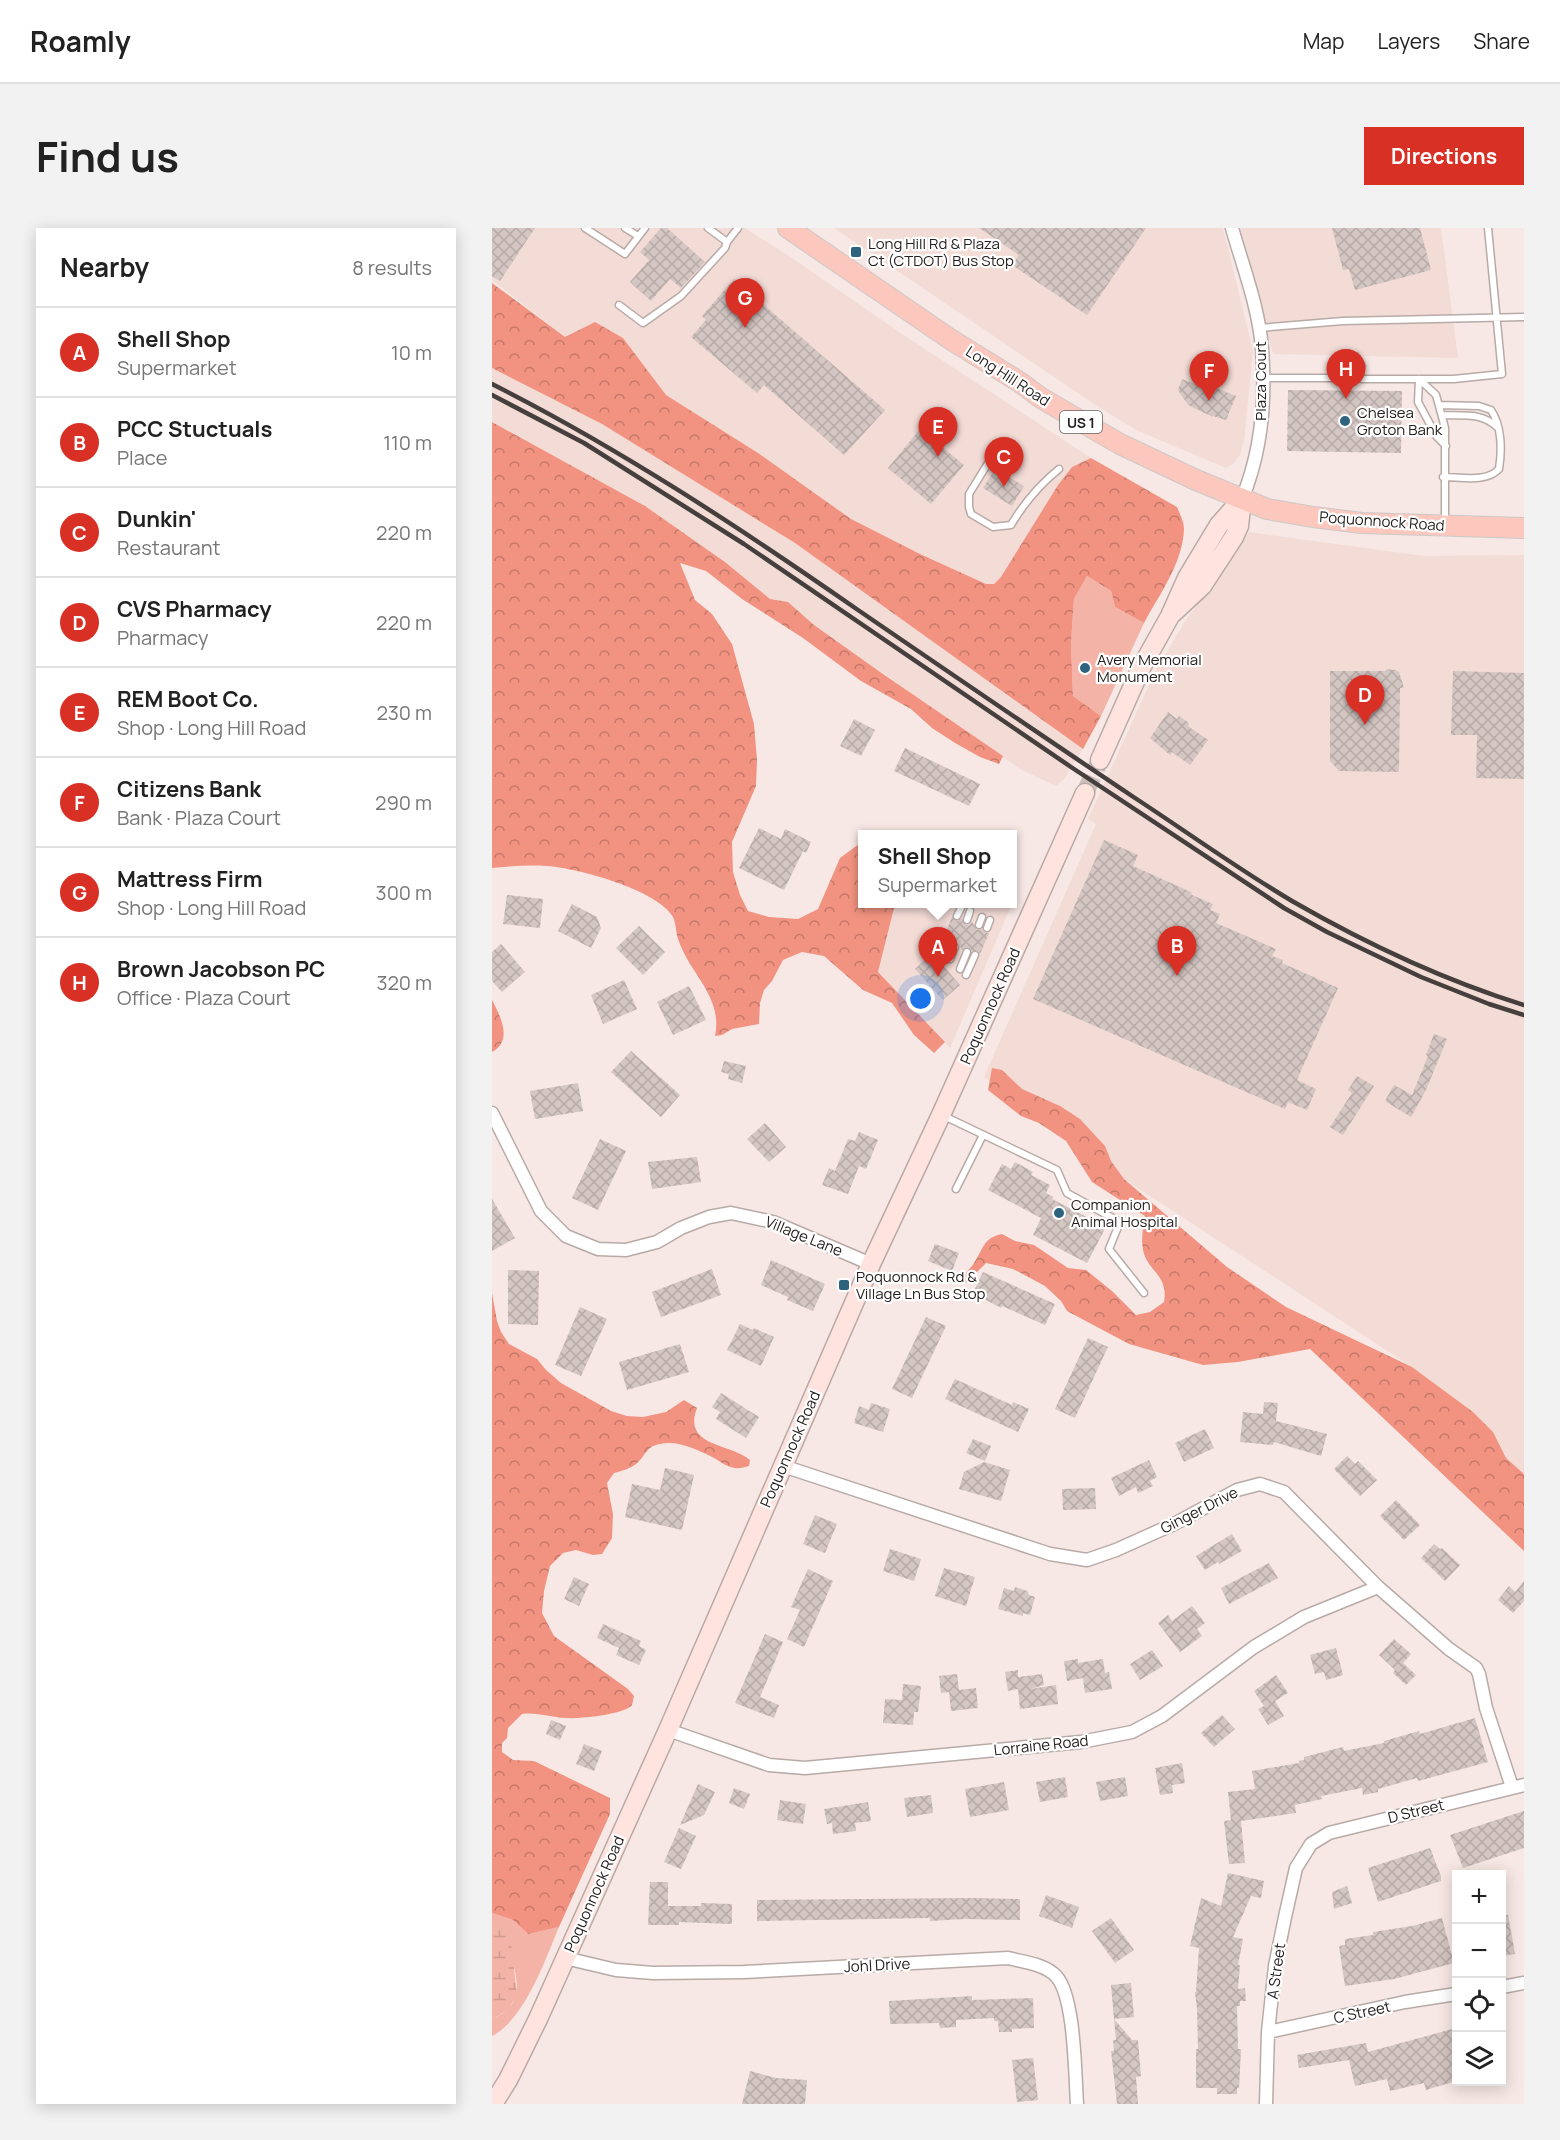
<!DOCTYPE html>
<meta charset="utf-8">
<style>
:root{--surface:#fff;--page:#f2f2f2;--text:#222;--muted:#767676;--line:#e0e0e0;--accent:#d93025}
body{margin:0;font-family:Manrope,sans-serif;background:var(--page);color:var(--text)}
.controls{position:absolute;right:18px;bottom:18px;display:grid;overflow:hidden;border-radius:0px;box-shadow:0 3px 15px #0003}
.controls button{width:54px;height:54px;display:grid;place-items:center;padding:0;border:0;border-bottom:2px solid var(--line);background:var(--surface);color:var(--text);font:30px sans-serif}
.you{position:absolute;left:429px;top:771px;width:21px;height:21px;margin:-15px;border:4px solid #fff;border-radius:50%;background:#1a73e8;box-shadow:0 0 0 9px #1a73e833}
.badge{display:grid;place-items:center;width:39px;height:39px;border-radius:50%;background:var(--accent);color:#fff;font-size:20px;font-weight:700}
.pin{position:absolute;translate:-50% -50px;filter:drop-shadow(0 2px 3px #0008)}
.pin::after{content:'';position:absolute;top:32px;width:21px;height:18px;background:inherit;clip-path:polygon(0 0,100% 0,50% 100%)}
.popup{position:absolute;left:366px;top:602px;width:159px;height:78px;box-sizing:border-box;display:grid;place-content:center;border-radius:0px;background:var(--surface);filter:drop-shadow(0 2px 4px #0005);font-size:20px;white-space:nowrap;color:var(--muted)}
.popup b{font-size:22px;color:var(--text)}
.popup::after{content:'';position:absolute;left:50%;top:100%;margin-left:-12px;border:12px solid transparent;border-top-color:var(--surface)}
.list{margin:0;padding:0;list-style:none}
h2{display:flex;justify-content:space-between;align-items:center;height:78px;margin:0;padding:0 24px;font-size:26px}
h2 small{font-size:20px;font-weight:400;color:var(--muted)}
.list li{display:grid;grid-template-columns:39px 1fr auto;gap:18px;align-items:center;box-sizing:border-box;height:90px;padding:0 24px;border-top:2px solid var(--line)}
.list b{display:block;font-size:22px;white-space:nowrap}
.list p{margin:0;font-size:20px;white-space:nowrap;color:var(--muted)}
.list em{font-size:20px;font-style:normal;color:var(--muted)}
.icon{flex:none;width:33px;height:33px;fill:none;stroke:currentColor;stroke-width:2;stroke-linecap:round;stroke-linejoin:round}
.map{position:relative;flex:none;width:1032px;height:1876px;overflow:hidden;border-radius:0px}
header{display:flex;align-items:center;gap:36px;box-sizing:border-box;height:84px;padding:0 30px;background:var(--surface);border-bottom:2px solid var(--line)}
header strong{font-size:28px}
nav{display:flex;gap:33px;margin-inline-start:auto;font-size:21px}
.intro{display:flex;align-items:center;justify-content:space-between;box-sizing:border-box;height:144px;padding:0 36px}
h1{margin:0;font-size:42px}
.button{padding:15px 27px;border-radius:0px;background:var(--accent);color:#fff;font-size:21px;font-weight:700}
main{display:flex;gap:36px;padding:0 36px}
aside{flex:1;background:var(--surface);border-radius:0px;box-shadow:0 3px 15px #0003}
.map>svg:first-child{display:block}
</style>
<header>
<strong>Roamly</strong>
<nav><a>Map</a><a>Layers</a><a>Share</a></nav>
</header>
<div class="intro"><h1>Find us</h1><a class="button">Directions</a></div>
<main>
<aside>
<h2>Nearby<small>8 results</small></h2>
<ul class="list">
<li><span class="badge">A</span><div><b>Shell Shop</b><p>Supermarket</p></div><em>10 m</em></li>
<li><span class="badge">B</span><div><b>PCC Stuctuals</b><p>Place</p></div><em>110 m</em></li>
<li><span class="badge">C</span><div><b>Dunkin'</b><p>Restaurant</p></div><em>220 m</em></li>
<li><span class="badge">D</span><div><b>CVS Pharmacy</b><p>Pharmacy</p></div><em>220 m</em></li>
<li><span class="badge">E</span><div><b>REM Boot Co.</b><p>Shop · Long Hill Road</p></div><em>230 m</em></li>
<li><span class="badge">F</span><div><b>Citizens Bank</b><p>Bank · Plaza Court</p></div><em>290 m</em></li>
<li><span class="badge">G</span><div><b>Mattress Firm</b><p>Shop · Long Hill Road</p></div><em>300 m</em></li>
<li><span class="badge">H</span><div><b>Brown Jacobson PC</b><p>Office · Plaza Court</p></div><em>320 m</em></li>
</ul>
</aside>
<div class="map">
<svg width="1032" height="1876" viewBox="0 0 1032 1876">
<defs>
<pattern id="forest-crowns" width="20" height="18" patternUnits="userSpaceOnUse" patternTransform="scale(1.5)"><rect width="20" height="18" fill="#f29381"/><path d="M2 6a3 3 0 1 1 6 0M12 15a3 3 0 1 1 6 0" fill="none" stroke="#c47869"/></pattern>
<pattern id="wetland-marsh" width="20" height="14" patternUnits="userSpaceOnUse" patternTransform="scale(1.5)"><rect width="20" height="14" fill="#f3b3a6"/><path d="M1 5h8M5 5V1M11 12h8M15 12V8" fill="none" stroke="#d09a8e"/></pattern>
<pattern id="building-cross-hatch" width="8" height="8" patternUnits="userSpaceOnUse" patternTransform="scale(1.5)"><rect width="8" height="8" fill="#d4c6c3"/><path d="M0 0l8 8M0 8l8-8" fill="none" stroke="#b6aaa7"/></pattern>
</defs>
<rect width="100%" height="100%" fill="#f7e8e5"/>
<path fill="#f3dbd6" d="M0 0H253L300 30 410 106 599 230 580 239 566 257 509 349 502 356H494L428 326 359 291 266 225 174 167 131 110 103 94 74 110 0 52Z
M342 0H731L761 123 752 214 748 227 742 235 734 240 644 202 599 174Z
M748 0H949L966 130 781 126Z
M0 140 110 196 303 315 591 521 572 551 564 558 528 541 322 397 296 374 278 371 233 334 153 278 0 194Z
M757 304 932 328 1032 327V1246L1014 1230 1001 1204 981 1184 920 1139 632 951 492 849 604 596 596 591 663 444 692 395Z
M403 676H520L458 820 386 744Z"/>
<path fill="#f3b3a6" d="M595 348 619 363 623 379 652 395 609 488 581 468 579 416 582 371Z
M0 1685 21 1692 36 1706 67 1699C53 1732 33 1791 0 1808V1791C5 1788 13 1785 16 1781 37 1760 15 1719 5 1697H0Z"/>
<path fill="url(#forest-crowns)" d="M0 55 73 109 103 94 131 110 174 167 266 225 359 291 428 326 494 356H502L509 349 566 257 580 239 599 230 685 279C688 286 692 294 692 301 691 335 667 367 652 395L623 379 619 363 595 348 582 371 579 416 581 468 609 488 591 521 303 315 110 196 0 140Z
M0 194 153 278 233 334 278 371 296 374 322 397 391 446 511 528 507 536 488 529 463 515 440 500 419 481 369 453 311 410 250 371 214 343 188 335 203 372 220 386 240 416 262 496 265 532 264 558 240 614 241 644 248 667 256 683 277 689 306 691 326 681 348 630 371 613V676H403L386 744 453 814 442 825 422 807 400 775 371 762 332 728 310 724 291 732 280 753 272 762 268 775 267 796 240 801 230 807 223 808C229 779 213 760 198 736 194 729 189 720 186 711 184 705 184 695 181 689 166 662 85 640 55 638 37 637 18 638 0 640Z
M0 772C9 789 21 813 0 824Z
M500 840 510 842 530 861 568 878 588 891 613 918 619 933 632 951 735 1039 794 1079 920 1139 981 1184 1001 1204 1014 1230 1032 1246V1323L818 1121 746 1134 711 1137 637 1116 575 1083 569 1073 553 1058 521 1041 494 1035 474 1055 471 1051C473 1045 478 1041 482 1035 492 1020 491 1010 510 1006L523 1013 542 1017 576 1040 594 1042 620 1063 644 1087 658 1084 672 1074C677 1047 655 1043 651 1022 649 1011 651 999 653 988L600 954 574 913 547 895 529 888 496 862Z
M0 1065 5 1093 9 1104 17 1116 45 1131 54 1142 69 1155 119 1183 135 1188 151 1189 174 1184 192 1172 205 1180C190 1219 239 1215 258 1232L257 1238C253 1239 247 1241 243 1240 235 1239 229 1234 222 1230 206 1222 186 1212 168 1216 154 1218 153 1229 144 1236 137 1241 130 1243 122 1245L115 1255 121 1286 120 1310 110 1326 101 1327 84 1322 71 1325 58 1338 52 1363 50 1385 62 1408 136 1461 142 1468C141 1471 141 1474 140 1477 134 1486 88 1491 76 1490 60 1490 46 1484 30 1486L16 1500 15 1510 10 1515V1524L21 1532 42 1533 118 1570V1586L67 1699 36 1706 21 1692 0 1685Z"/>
<path fill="url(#wetland-marsh)" d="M0 1697H5L19 1713 25 1767 16 1782 0 1791Z"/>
<path fill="url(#building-cross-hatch)" d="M0 0H43L8 53 0 48Z
M169 0H175L213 34 189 60 178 51 159 73 138 54 157 32 148 24Z
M487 0H654L595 87 520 37 527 27Z
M840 0H928L939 42 863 62 857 41 851 42Z
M242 51 393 182 352 227 272 157 265 165 199 109 214 92 210 88Z
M866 123 875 138 865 149 857 138Z
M690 151 703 156 705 152 744 168 734 192 721 188V189L696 177 686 162Z
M796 162 910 163 909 225 795 223Z
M428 201 472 237 439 276 396 240Z
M503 241 532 258 520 278 491 260Z
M894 441 903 442 907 444 912 460H908L907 544 847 543 838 533V443H894Z
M961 443 1032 445V551L984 550 985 507H959Z
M676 484 685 491 687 488 697 495 696 498 716 512 698 537 680 524 678 527 658 510Z
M362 491 383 502 369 528 348 518Z
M413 520 488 556 477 578 402 543Z
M267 600 289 611 293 601 319 614 314 625 311 623 292 662 247 640Z
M612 612 646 627 641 638 699 664 700 667 721 676 718 682 728 686 724 695 784 721 780 728 791 732 790 735 846 760 805 852 824 861 815 882 796 874 793 881 541 771Z
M15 667 51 671 48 700 11 696Z
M80 676 105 689 109 700 99 720 66 703Z
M460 689 465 693 470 690 473 697H477L480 694 485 702 490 701 493 705H497L488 726 486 723H480L476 719 470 722 466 714 459 716 456 710 451 711Z
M147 698 173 724 151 747 124 720Z
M9 716 33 744 10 764 0 753V724Z
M440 725 468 757 451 772 423 741Z
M132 752 145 781 111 796 99 767Z
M197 758 214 792 181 807 165 774Z
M942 806 955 811 934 862 919 889 893 873 902 857 920 867 936 828 934 827Z
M139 823 188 867 169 889 119 844Z
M232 833 254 838 250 855 236 851 237 846 229 844Z
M865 848 882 858 851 907 838 899 860 865 856 862Z
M86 855 91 883 43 891 38 863Z
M273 895 294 919 277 934 255 911Z
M367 904 386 912 374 941 367 938 356 966 330 957 337 940 343 943 356 911 363 913Z
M108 911 134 923 106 982 80 970Z
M205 929 209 954 160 961 156 934Z
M523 934 541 944 539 947 558 957 554 965 561 969 560 971 614 999 595 1035 541 1007 549 990 496 962 510 936 519 941Z
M0 971 23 1010 0 1023Z
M443 1016 467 1025 460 1043 436 1033Z
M279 1032 333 1056 321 1083 295 1072 296 1069 269 1057Z
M220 1041 229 1067 169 1089 160 1064Z
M16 1042 47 1043 46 1097 16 1096Z
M491 1044 563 1076 553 1097 510 1078 509 1080 481 1065Z
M88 1079 115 1091 89 1148 63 1137Z
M434 1089 454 1098 420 1170 400 1161Z
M248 1096 261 1102 262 1100 282 1109 269 1138 235 1122Z
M596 1110 616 1119 583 1190 563 1181Z
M188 1116 197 1144 135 1162 127 1134Z
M463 1151 520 1177 521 1174 537 1181 526 1204 453 1171Z
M229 1165 267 1189 254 1210 224 1191 228 1184 220 1179Z
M772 1174 786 1175 784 1193 835 1206 829 1228 782 1214 781 1217 748 1214 751 1184 771 1186Z
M379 1175 398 1181 391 1204 362 1195 367 1178 377 1182Z
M713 1201 722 1220 692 1234 683 1215Z
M481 1211 499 1218 493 1233 474 1225Z
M855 1228 863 1236 866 1233 885 1252 868 1268 842 1241Z
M657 1232 665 1249 658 1253 661 1258 646 1265 644 1259 627 1268 619 1250Z
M492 1234 518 1242 509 1273 467 1261 472 1244Z
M173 1240 202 1247 190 1302 133 1289 140 1256 168 1262Z
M603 1260 604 1281 571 1282 570 1261Z
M904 1272 928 1297 912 1312 888 1288Z
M323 1287 345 1296 333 1325 311 1316Z
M740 1306 750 1323 727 1336 726 1334 713 1342 704 1328Z
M942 1316 948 1321 950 1320 968 1337 953 1353 929 1330Z
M398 1321 429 1331 422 1353 391 1343Z
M777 1335 786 1350 737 1376 729 1360Z
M452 1340 483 1349 474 1378 443 1368Z
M316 1341 341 1353 312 1419 295 1411 308 1382 299 1379Z
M82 1349 97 1356 87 1378 72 1371Z
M1032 1353V1373L1021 1385 1006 1372 1017 1358 1023 1364Z
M523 1359 535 1363 537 1367 543 1369 538 1387 531 1385V1388L506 1381 512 1360 522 1363Z
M700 1378 713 1395 705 1401 710 1408 688 1424 666 1395 676 1387 680 1393Z
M111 1396 149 1413 147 1418 154 1422 147 1437 124 1427 127 1420 105 1410Z
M273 1406 291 1414 268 1469 287 1477 282 1490 243 1475Z
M902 1411 919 1426 911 1435 924 1447 914 1457 901 1445 903 1442 887 1427Z
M844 1420 851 1447 834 1452 832 1444 823 1446 818 1427Z
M660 1422 671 1438 648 1452 638 1436Z
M586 1431V1435L611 1431 613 1445 617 1444 620 1461 593 1465 591 1450 575 1453 572 1433Z
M526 1442V1449L550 1446 552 1457 538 1461 564 1457 566 1476 528 1481 526 1461 516 1463 513 1444Z
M465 1446 467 1462 484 1460 486 1480 459 1483 457 1464 449 1465 447 1448Z
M784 1447 796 1465 783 1473 792 1488 776 1497 766 1481 772 1478 762 1463Z
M411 1456 429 1458 426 1484H422L421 1497 391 1495 393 1471 410 1472Z
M730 1487 743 1501 722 1519 709 1505Z
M983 1490 996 1534 926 1553 925 1550 886 1561V1564L871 1567 870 1560 829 1568 830 1571 803 1577 804 1585 749 1593 753 1635 737 1636 732 1593 739 1592 736 1564 763 1561 760 1543 807 1535V1533L812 1532V1529L851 1519 852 1523 892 1515V1513L927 1503 928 1506Z
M59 1492 74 1498 68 1512 54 1506Z
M92 1516 110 1523 102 1543 84 1536Z
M690 1535 693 1555 680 1557 681 1565 668 1567 663 1540Z
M573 1549 576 1569 548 1574 544 1554Z
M633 1549 636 1568 608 1573 604 1554Z
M512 1554 517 1582 478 1589 473 1561Z
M206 1556 223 1564 212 1587 188 1597Z
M242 1560 258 1566 252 1581 237 1575Z
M439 1567 441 1585 415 1589 412 1570Z
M288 1572 314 1576 311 1596 285 1592Z
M376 1574 379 1593 363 1595 364 1603 341 1606 340 1595 335 1596 332 1581Z
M1032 1583V1620L971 1640 958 1607Z
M187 1600 204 1608 189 1641 172 1634Z
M938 1620 949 1648V1653L886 1674 876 1640Z
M736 1645 772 1653 769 1670 759 1668 741 1709 751 1711 746 1737H748L746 1761 753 1760 754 1773H748V1778H745L746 1821H749L747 1860H745V1866H725V1860H704V1821H706L705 1781 703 1764H704L707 1720 698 1718 709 1670 729 1678Z
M158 1654H176V1678H209V1675L240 1676V1696L187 1694V1697H156Z
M855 1658 860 1675 842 1681 840 1664Z
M554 1667 587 1679 580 1700 547 1688Z
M479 1670 528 1671V1692L473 1691 438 1693V1690L265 1693V1672Z
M1010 1687H1016L1023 1726 1010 1728Z
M619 1690 642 1722 623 1735 600 1703Z
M950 1690 962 1735 902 1751 853 1758 847 1718 853 1717V1711L881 1707V1704L920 1698Z
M639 1755 642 1789 622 1791 619 1757Z
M480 1768V1772L541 1770 542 1800 520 1801V1804H507L506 1793H502V1790L464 1792V1799L448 1800 447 1795 398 1796 397 1773Z
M622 1791 640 1812H646L649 1848 644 1849 646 1876H625L619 1823H622L621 1812H624Z
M964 1800V1853L934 1862 932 1855 898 1863 895 1851 863 1858 857 1832 807 1840 805 1827 874 1815 876 1824Z
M541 1830 546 1872 525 1874 520 1832Z
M258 1843 284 1850 315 1852 313 1876H250Z"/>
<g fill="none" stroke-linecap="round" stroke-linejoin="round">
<path stroke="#cdc0bd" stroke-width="18" stroke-dasharray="18 9" stroke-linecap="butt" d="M593 565 608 532"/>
<g stroke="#b8aaa7" stroke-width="9">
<path id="lane" d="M93 0 133 26 153 0
M133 0 146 8
M216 0 235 14 246 0
M127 77 151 95 189 68 233 20 235 14
M767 100 851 93 1032 89
M771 150H860
M870 151H962L1010 146 996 0
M927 151 944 167 953 200V294
M927 151 926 174 945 209 954 218
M947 177 987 178 999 182C1010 198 1010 223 1007 241 994 255 969 249 951 249
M950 187C971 188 989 184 1005 199
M506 219 477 266V279L479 286 501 299 519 297C532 275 546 258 567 241
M465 688 469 680
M475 692 478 683
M487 697 490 689
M495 700 498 692
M451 724 454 715
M458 731 463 719
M468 741 475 724
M474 747 483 727
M452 888 565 942 575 965 628 994 617 1021 652 1065
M464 961 491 907"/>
</g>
<g stroke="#b8aaa7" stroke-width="15">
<path id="street" d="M740 0C751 39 767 80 770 121 774 171 769 225 750 271
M0 885 49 983 74 1008 106 1021 134 1022 165 1014 189 1000 217 989 239 985 281 994 379 1036
M291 1238 558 1326 595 1332 624 1322 682 1296 745 1262 768 1256 792 1264 886 1359 957 1421 984 1440 987 1446 994 1480 1020 1559
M176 1502 277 1537 313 1540 589 1514 640 1504 670 1488 762 1419 812 1389 886 1359
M73 1730 124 1742 161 1745 252 1744 516 1730C531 1734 553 1736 564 1748 583 1768 583 1847 585 1876
M1010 1759 1032 1755
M776 1804 913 1774 964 1766
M774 1876 776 1804 783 1738 793 1689 804 1640 819 1616 837 1605 1032 1557"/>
</g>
<g stroke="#b8aaa7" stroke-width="21">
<path id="secondary" d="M681 385 710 358 742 309 747 298 750 271
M608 532 649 440 678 388 695 350 727 297 750 271
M1 1876 16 1852 46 1791 176 1502 379 1036 449 887 593 565"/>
</g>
<g stroke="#cbc9c9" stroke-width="22">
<path id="primary" d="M296 0 458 111 529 155 549 170 628 216 704 252 775 281 821 289 870 295 1032 300"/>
</g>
<use href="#lane" stroke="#fff" stroke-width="6"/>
<use href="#street" stroke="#fff" stroke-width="12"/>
<use href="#secondary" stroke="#fee3de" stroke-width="18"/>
<use href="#primary" stroke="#fcc8be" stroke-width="20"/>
<path stroke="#453f3d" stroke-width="4.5" d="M0 156C129 221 248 300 366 382 458 445 550 508 643 570 695 604 746 641 800 673 873 715 951 752 1032 777
M0 167 92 215 252 316 579 539 792 680 835 704 929 749 997 776 1032 787"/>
</g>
<g fill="#2d637f" stroke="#fff" stroke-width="2">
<rect x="358" y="18" width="12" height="12" rx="3"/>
<circle cx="853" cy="193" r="6"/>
<circle cx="593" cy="440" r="6"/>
<circle cx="567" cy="985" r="6"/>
<rect x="346" y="1051" width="12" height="12" rx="3"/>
</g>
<g text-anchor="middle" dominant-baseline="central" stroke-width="4.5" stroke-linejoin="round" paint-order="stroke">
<rect fill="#fff" stroke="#666362" stroke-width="1.5" x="568" y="183" width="42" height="22" rx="4.5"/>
<g font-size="14" font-weight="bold" fill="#25201f">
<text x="589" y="194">US 1</text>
</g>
<g font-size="15" fill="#25201f" stroke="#fff" text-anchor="start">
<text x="376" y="15">Long Hill Rd &amp; Plaza<tspan x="376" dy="17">Ct (CTDOT) Bus Stop</tspan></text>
<text x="865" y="184">Chelsea<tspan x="865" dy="17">Groton Bank</tspan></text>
<text x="605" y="431">Avery Memorial<tspan x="605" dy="17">Monument</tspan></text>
<text x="579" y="976">Companion<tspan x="579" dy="17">Animal Hospital</tspan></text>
<text x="364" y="1048">Poquonnock Rd &amp;<tspan x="364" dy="17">Village Ln Bus Stop</tspan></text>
</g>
<g font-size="15" fill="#25201f" stroke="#fff">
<text transform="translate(516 148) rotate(33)">Long Hill Road</text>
<text transform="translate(768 153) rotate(-90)">Plaza Court</text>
<text transform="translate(890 293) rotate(4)">Poquonnock Road</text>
<text transform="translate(498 778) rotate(-66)">Poquonnock Road</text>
<text transform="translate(312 1008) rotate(22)">Village Lane</text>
<text transform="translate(298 1221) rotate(-66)">Poquonnock Road</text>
<text transform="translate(707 1282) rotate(-27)">Ginger Drive</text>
<text transform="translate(549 1517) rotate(-6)">Lorraine Road</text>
<text transform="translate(924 1583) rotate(-14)">D Street</text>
<text transform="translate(102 1666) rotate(-66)">Poquonnock Road</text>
<text transform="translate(385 1737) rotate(-3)">Johl Drive</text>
<text transform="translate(784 1743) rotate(-82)">A Street</text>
<text transform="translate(870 1784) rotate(-12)">C Street</text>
</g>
</g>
</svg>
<div class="controls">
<button>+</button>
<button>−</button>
<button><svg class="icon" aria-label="locate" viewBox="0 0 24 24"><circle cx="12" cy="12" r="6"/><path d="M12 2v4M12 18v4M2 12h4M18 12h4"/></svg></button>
<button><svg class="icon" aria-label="layers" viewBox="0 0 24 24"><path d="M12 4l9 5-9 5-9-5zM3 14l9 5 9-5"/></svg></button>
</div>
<div class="you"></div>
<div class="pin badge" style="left:446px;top:749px">A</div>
<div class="popup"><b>Shell Shop</b>Supermarket</div>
<div class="pin badge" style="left:685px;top:748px">B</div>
<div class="pin badge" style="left:512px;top:259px">C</div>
<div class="pin badge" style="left:873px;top:497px">D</div>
<div class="pin badge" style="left:446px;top:229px">E</div>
<div class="pin badge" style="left:717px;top:173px">F</div>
<div class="pin badge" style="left:253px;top:100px">G</div>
<div class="pin badge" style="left:854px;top:171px">H</div>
</div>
</main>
